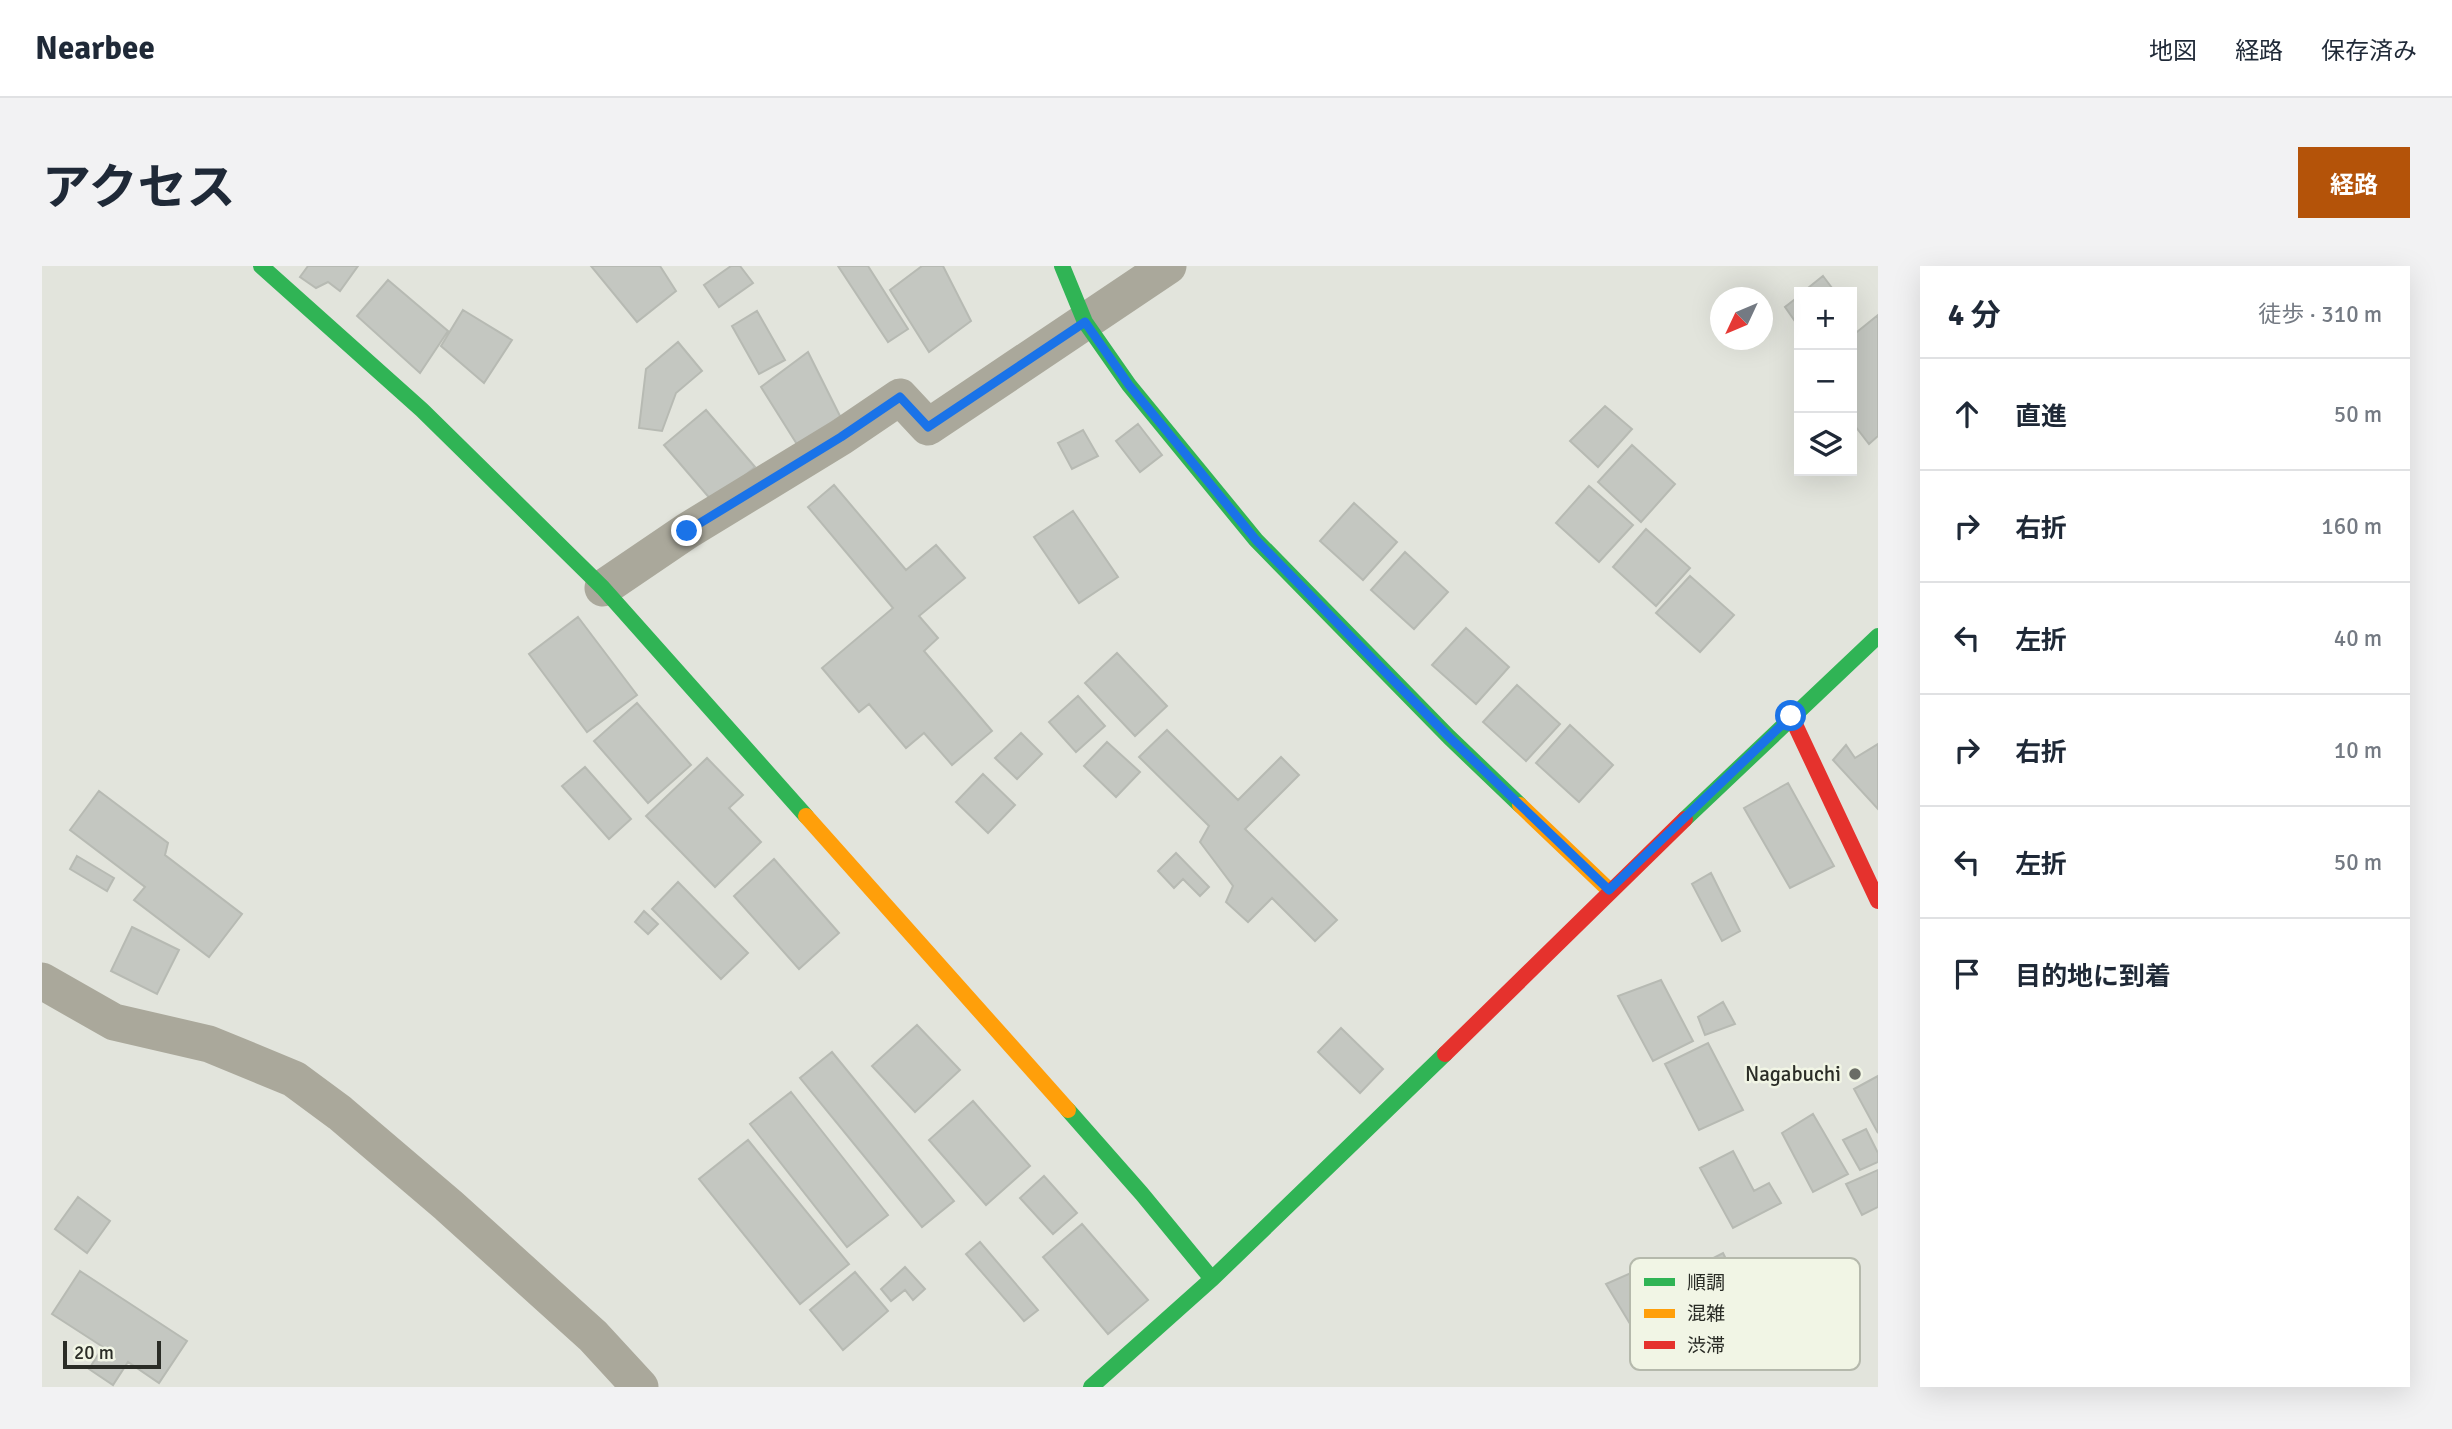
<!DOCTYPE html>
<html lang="ja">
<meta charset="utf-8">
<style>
:root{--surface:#fff;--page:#f2f2f3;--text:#1f2937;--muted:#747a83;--line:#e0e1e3;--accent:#b45309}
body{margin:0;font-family:Signika,"Noto Sans JP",sans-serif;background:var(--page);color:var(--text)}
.controls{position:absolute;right:21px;top:21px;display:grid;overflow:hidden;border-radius:0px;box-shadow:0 7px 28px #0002}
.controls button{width:63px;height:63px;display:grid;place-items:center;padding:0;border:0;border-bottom:2px solid var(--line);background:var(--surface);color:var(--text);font:35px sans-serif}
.compass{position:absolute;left:1668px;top:21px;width:63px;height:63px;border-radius:50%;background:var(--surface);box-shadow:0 7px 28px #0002;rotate:226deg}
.scale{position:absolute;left:21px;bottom:18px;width:98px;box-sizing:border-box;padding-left:7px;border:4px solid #2a2c26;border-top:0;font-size:19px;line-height:24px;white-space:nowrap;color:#2a2c26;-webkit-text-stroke:5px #f1f5e5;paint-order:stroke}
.stop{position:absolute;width:21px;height:21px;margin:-16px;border:5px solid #1a73e8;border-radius:50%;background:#fff}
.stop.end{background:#1a73e8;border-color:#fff;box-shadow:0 2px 7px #0008}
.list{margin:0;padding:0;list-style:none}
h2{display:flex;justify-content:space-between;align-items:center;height:91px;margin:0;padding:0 28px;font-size:30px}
h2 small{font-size:23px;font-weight:400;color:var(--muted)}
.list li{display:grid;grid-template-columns:46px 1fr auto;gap:21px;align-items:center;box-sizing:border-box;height:112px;padding:0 28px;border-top:2px solid var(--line)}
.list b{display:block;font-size:26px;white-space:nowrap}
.list em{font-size:23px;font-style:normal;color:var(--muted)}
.icon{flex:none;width:38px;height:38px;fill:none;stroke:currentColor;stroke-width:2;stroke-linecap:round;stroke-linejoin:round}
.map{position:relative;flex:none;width:1836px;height:1121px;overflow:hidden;border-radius:0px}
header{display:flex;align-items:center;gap:42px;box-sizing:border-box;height:98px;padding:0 35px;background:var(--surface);border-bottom:2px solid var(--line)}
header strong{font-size:33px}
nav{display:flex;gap:38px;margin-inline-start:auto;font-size:24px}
.intro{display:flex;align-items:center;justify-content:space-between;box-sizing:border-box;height:168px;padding:0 42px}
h1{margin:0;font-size:49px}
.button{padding:18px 32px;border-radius:0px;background:var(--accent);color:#fff;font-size:24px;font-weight:700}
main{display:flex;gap:42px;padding:0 42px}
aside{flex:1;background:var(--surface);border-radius:0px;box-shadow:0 7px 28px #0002}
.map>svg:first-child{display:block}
</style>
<header>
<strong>Nearbee</strong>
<nav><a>地図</a><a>経路</a><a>保存済み</a></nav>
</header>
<div class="intro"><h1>アクセス</h1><a class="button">経路</a></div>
<main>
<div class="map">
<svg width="1836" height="1121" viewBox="0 0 1836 1121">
<rect width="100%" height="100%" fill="#e2e4dc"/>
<path fill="#c4c7c1" stroke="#b7bab3" stroke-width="2" d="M266 0H316L298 25 286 16 274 22 258 11Z
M549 0H618L634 25 595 56Z
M689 0H698L711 17 677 41 662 19Z
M796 0H826L866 63 846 76Z
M880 0H901L929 55 887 86 848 24Z
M1781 10 1793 26H1761Z
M346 14 406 65 378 107 315 50Z
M1757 30V61L1743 41Z
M421 44 470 74 442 117 399 80Z
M715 45 743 94 717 108 690 60Z
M1836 49V170L1827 178 1810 156V70Z
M636 76 660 105 634 127 620 165 597 162 604 103Z
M766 86 799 152 758 183 719 121Z
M1563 140 1590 163 1556 201 1528 175Z
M664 144 713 201 671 236 622 179Z
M1096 158 1120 189 1098 206 1074 175Z
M1041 164 1056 190 1030 203 1016 177Z
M1590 179 1633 218 1599 256 1556 216Z
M792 219 864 304 894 279 923 312 877 350 896 372 882 385 950 465 910 499 882 467 864 482 827 438 817 446 780 402 851 342 766 241Z
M1547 220 1591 259 1557 296 1514 257Z
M1312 237 1355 276 1321 314 1278 275Z
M1031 245 1076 311 1037 337 992 271Z
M1604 263 1648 302 1614 340 1571 301Z
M1363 286 1406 326 1372 363 1329 324Z
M1648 310 1692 349 1658 386 1614 347Z
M536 351 595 429 545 466 487 388Z
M1424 362 1467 401 1434 438 1390 399Z
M1075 387 1125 440 1093 470 1043 417Z
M1475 419 1518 458 1484 495 1441 456Z
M1036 430 1063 460 1034 486 1007 456Z
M595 437 649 499 606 537 552 475Z
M1528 459 1571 499 1537 536 1494 497Z
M1125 464 1196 534 1239 491 1257 509 1203 563 1295 654 1273 675 1230 632 1206 656 1184 636 1191 620 1158 576 1167 560 1097 491Z
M979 467 1000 488 975 513 953 492Z
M1065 476 1098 506 1074 531 1042 500Z
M1836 478V543L1791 494 1804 479 1813 492Z
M665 492 701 529 687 542 719 576 673 621 604 550Z
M543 501 589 553 567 573 520 520Z
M941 508 973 539 946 567 914 536Z
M1746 517 1792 600 1748 622 1702 542Z
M57 525 126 577 123 589 200 648 167 691 92 634 103 621 28 564Z
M1134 587 1167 621 1158 630 1141 613 1132 622 1116 605Z
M35 590 72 612 65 625 28 603Z
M732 593 797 667 757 703 692 630Z
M1669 607 1698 665 1680 675 1650 618Z
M636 616 706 687 679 713 610 643Z
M602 645 616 658 606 668 593 656Z
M90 661 137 684 115 728 69 705Z
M1619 714 1651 775 1611 795 1576 730Z
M1681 736 1693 758 1663 769 1656 751Z
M875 759 918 804 873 846 830 800Z
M1299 762 1341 803 1318 827 1276 786Z
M1666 777 1701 844 1657 864 1623 798Z
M790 786 912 935 880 961 758 812Z
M1836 810V867L1812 823Z
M749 826 846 949 805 981 708 858Z
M931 835 988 900 944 939 887 874Z
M1771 848 1806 908 1771 926 1740 867Z
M1824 863 1836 887V896L1818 904 1801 874Z
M706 874 807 998 758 1038 657 913Z
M1691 885 1712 925 1727 917 1739 937 1691 962 1658 902Z
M1836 904V941L1820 949 1804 918Z
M1002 910 1035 947 1011 968 978 932Z
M36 931 68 955 45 987 13 963Z
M1040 958 1106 1034 1066 1068 1001 991Z
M938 976 996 1044 982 1055 924 988Z
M1681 987 1704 1034 1602 1081 1564 1018 1614 996 1626 1015Z
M863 1001 883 1023 871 1034 863 1024 849 1035 839 1023Z
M38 1005 145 1075 117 1117 86 1096 71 1119 47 1103 61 1081 10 1048Z
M813 1006 846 1045 801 1084 768 1044Z"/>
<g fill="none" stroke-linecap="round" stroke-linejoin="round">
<path stroke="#aaa89b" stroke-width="37" d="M561 322 645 265 799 171 858 131 886 161 1126 0
M0 715 72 756 167 778 252 813 298 847 406 939 551 1070 598 1121"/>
<path stroke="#30b455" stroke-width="16" d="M219 0 380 144 561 322 764 550
M1020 0 1043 56 1087 119 1214 274 1407 471 1478 539
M1643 553 1836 370
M1026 844 1100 928 1170 1013
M1049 1121 1171 1012 1403 788"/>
<path stroke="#ff9f0a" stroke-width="16" d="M1478 539 1567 624
M764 550 1026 844"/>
<path stroke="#e5322d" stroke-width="16" d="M1749 450 1836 635
M1403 788 1643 553"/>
</g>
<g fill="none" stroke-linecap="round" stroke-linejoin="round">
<path stroke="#1a73e8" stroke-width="9" d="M645 265 799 171 858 131 886 161 1043 56 1087 119 1214 274 1407 471 1567 624 1749 450"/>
</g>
<circle fill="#6a6c66" stroke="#f1f5e5" stroke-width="2.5" cx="1813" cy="808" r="7"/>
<g text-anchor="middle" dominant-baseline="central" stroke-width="5" stroke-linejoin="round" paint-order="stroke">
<g font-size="21" fill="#2a2c26" stroke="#f1f5e5" text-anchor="end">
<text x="1799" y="808">Nagabuchi</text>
</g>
</g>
<rect x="1588" y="992" width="230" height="112" rx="10" fill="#f1f5e5" stroke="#b5b9ac" stroke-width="2"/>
<rect x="1602" y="1012" width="31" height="8" fill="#30b455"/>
<rect x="1602" y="1043" width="31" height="9" fill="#ff9f0a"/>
<rect x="1602" y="1075" width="31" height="8" fill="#e5322d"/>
<g font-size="19" fill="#2a2c26">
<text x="1645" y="1023">順調</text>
<text x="1645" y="1054">混雑</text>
<text x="1645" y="1086">渋滞</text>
</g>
</svg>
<div class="controls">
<button>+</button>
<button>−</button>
<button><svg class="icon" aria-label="layers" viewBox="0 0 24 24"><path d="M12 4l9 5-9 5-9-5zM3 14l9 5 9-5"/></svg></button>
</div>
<svg class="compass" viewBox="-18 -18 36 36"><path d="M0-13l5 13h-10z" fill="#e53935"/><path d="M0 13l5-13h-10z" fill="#747a83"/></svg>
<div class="scale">20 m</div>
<div class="stop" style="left:1749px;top:450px"></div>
<div class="stop end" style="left:645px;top:265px"></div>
</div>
<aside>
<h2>4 分<small>徒歩 · 310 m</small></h2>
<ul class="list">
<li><svg class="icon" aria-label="ahead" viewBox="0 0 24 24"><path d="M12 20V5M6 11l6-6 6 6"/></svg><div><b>直進</b></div><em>50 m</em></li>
<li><svg class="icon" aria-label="right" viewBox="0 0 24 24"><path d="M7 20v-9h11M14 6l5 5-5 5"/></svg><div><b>右折</b></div><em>160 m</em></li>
<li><svg class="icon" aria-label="left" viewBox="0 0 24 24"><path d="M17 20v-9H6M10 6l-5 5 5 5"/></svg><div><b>左折</b></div><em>40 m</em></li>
<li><svg class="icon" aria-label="right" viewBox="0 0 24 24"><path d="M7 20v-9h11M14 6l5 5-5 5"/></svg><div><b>右折</b></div><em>10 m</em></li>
<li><svg class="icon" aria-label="left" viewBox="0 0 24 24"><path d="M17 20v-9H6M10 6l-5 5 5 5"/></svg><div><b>左折</b></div><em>50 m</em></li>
<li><svg class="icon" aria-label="arrive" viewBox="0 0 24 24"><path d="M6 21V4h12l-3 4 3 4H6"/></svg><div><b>目的地に到着</b></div></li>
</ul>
</aside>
</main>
